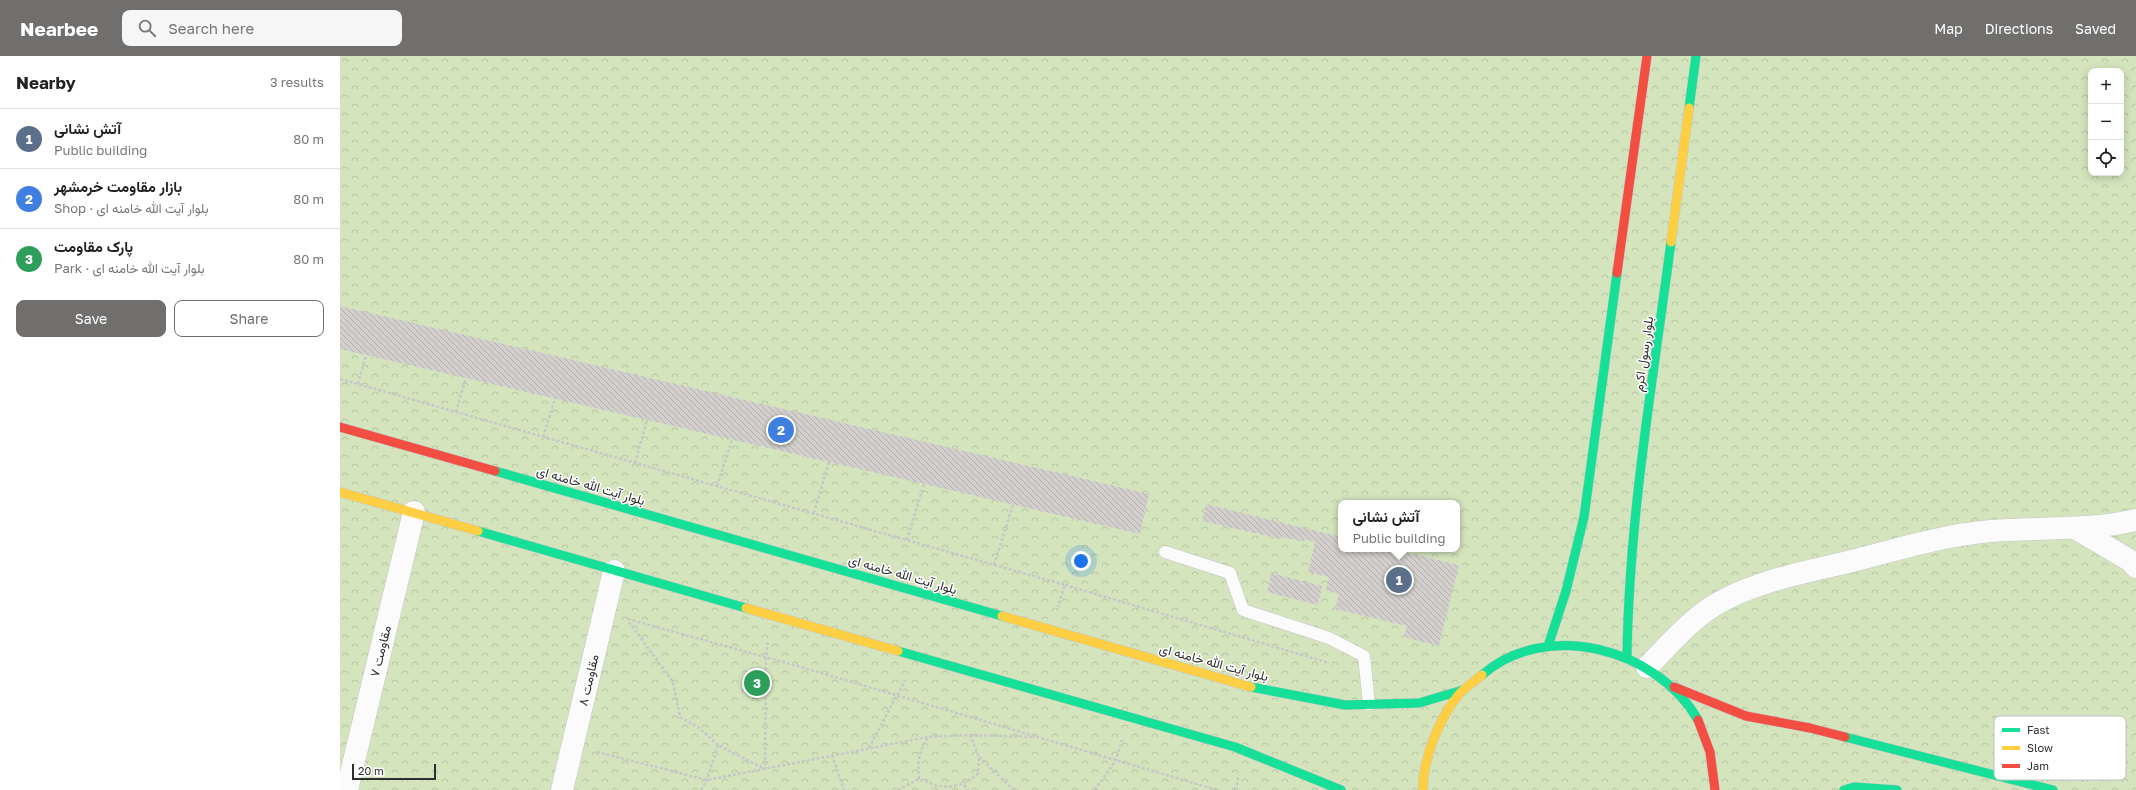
<!DOCTYPE html>
<meta charset="utf-8">
<style>
:root{--surface:#fff;--page:#f6f6f6;--text:#222;--muted:#767676;--line:#e0e0e0;--accent:#706f6e}
body{margin:0;font-family:"Golos Text",Vazirmatn,sans-serif;background:var(--page);color:var(--text)}
.controls{position:absolute;right:12px;top:12px;display:grid;overflow:hidden;border-radius:8px;box-shadow:0 2px 10px #0003}
.controls button{width:36px;height:36px;display:grid;place-items:center;padding:0;border:0;border-bottom:1px solid var(--line);background:var(--surface);color:var(--text);font:20px sans-serif}
.scale{position:absolute;left:12px;bottom:10px;width:84px;box-sizing:border-box;padding-left:4px;border:2px solid #2e2e2e;border-top:0;font-size:11px;line-height:14px;white-space:nowrap;color:#2e2e2e;-webkit-text-stroke:3px #fff;paint-order:stroke}
.you{position:absolute;left:741px;top:505px;width:14px;height:14px;margin:-10px;border:3px solid #fff;border-radius:50%;background:#1a73e8;box-shadow:0 0 0 6px #1a73e833}
.badge{display:grid;place-items:center;width:26px;height:26px;border-radius:50%;background:var(--accent);color:#fff;font-size:13px;font-weight:700}
.pin{position:absolute;translate:-50% -50%;border:2px solid #fff;box-shadow:0 1px 4px #0006}
.popup{position:absolute;left:998px;top:444px;width:122px;height:52px;box-sizing:border-box;display:grid;place-content:center;border-radius:8px;background:var(--surface);filter:drop-shadow(0 1px 3px #0005);font-size:13px;white-space:nowrap;color:var(--muted)}
.popup b{font-size:15px;color:var(--text)}
.popup::after{content:'';position:absolute;left:50%;top:100%;margin-left:-8px;border:8px solid transparent;border-top-color:var(--surface)}
.list{margin:0;padding:0;list-style:none}
h2{display:flex;justify-content:space-between;align-items:center;height:52px;margin:0;padding:0 16px;font-size:17px}
h2 small{font-size:13px;font-weight:400;color:var(--muted)}
.list li{display:grid;grid-template-columns:26px 1fr auto;gap:12px;align-items:center;box-sizing:border-box;height:60px;padding:0 16px;border-top:1px solid var(--line)}
.list b{display:block;font-size:15px;white-space:nowrap}
.list p{margin:0;font-size:13px;white-space:nowrap;color:var(--muted)}
.list em{font-size:13px;font-style:normal;color:var(--muted)}
.actions{display:flex;gap:8px;padding:12px 16px}
.actions a{flex:1;padding:9px 0;border:1px solid var(--accent);border-radius:8px;text-align:center;font-size:14px;color:var(--accent)}
.actions .main{background:var(--accent);color:#fff}
.icon{flex:none;width:22px;height:22px;fill:none;stroke:currentColor;stroke-width:2;stroke-linecap:round;stroke-linejoin:round}
.map{position:relative;flex:none;width:1796px;height:734px;overflow:hidden}
header{display:flex;align-items:center;gap:24px;box-sizing:border-box;height:56px;padding:0 20px;background:var(--accent);color:#fff}
header strong{font-size:19px}
nav{display:flex;gap:22px;margin-inline-start:auto;font-size:14px}
.search{width:280px;height:36px;background:var(--page);display:flex;align-items:center;gap:10px;box-sizing:border-box;padding:0 14px;border-radius:8px;color:var(--muted);font-size:15px}
main{display:flex}
aside{flex:1;background:var(--surface)}
.map>svg:first-child{display:block}
</style>
<header>
<strong>Nearbee</strong>
<div class="search"><svg class="icon" aria-label="search" viewBox="0 0 24 24"><circle cx="10" cy="10" r="6"/><path d="M15 15l6 6"/></svg>Search here</div>
<nav><a>Map</a><a>Directions</a><a>Saved</a></nav>
</header>
<main>
<aside>
<h2>Nearby<small>3 results</small></h2>
<ul class="list">
<li><span class="badge" style="background:#5c6f8a">1</span><div><b>آتش نشانی</b><p>Public building</p></div><em>80 m</em></li>
<li><span class="badge" style="background:#3f7fe0">2</span><div><b>بازار مقاومت خرمشهر</b><p>Shop · بلوار آیت الله خامنه ای</p></div><em>80 m</em></li>
<li><span class="badge" style="background:#2e9e5b">3</span><div><b>پارک مقاومت</b><p>Park · بلوار آیت الله خامنه ای</p></div><em>80 m</em></li>
</ul>
<div class="actions"><a class="main">Save</a><a>Share</a></div>
</aside>
<div class="map">
<svg width="1796" height="734" viewBox="0 0 1796 734">
<defs>
<pattern id="park-crowns" width="20" height="18" patternUnits="userSpaceOnUse"><rect width="20" height="18" fill="#d4e5be"/><path d="M2 6a3 3 0 1 1 6 0M12 15a3 3 0 1 1 6 0" fill="none" stroke="#b6c5a4"/></pattern>
<pattern id="building-back-hatch" width="6" height="6" patternUnits="userSpaceOnUse"><rect width="6" height="6" fill="#d2cfcd"/><path d="M-1 5l2 2M0 0l6 6M5-1l2 2" fill="none" stroke="#b5b2b0"/></pattern>
</defs>
<rect width="100%" height="100%" fill="#ebe7e4"/>
<path fill="url(#park-crowns)" fill-rule="evenodd" d="M0 0H1796V734H0ZM1751 15H1781V117H1751ZM1001 447H1117V493H1001Z"/>
<path fill="url(#building-back-hatch)" d="M0 250 809 438 800 478 0 293Z
M866 448 1001 481V493H1051L1119 509 1099 590 1064 581 1067 570 995 553 999 538 986 534 989 521 968 516 975 486 965 483 964 486 941 481V483L862 465Z
M931 517 982 530 978 549 927 536Z"/>
<g fill="none" stroke-linecap="round" stroke-linejoin="round">
<g stroke="#c7c6c6" stroke-width="13">
<path id="lane" d="M825 496 890 517 903 554 989 582 1024 600 1029 648"/>
</g>
<g stroke="#c7c6c6" stroke-width="23">
<path id="street" d="M1735 472 1791 505 1796 511
M1307 611C1330 588 1353 560 1382 545 1423 523 1468 516 1512 505 1558 493 1604 479 1651 475 1700 471 1749 475 1796 464
M7 734 74 456
M222 734 274 515"/>
</g>
<g stroke="#c7c6c6" stroke-width="10">
<path id="fast" d="M1349 52 1356 0
M155 415 662 560
M138 475 406 552
M1208 590 1226 535 1244 461 1277 217
M558 595 895 691 1001 734
M1287 600C1289 461 1313 324 1331 186
M1142 619C1206 563 1317 592 1358 664
M911 631 1005 649 1079 647 1123 634
M1505 681 1713 734
M1504 734 1514 731 1557 734"/>
</g>
<g stroke="#c7c6c6" stroke-width="10">
<path id="slow" d="M1331 186 1349 52
M0 436 138 475
M406 552 558 595
M662 560 911 631
M1083 734C1083 702 1099 662 1120 637 1126 631 1135 625 1142 619"/>
</g>
<g stroke="#c7c6c6" stroke-width="10">
<path id="jam" d="M1277 217 1307 0
M0 371 155 415
M1334 631 1406 660 1470 672 1505 681
M1358 664 1370 696 1375 734"/>
</g>
<path stroke="#c8c7c7" stroke-width="2.5" stroke-dasharray="3 2" stroke-linecap="butt" d="M0 323 725 529 718 551
M18 328 26 299
M116 356 126 322
M203 381 215 343
M295 407 307 364
M377 430 392 384
M474 457 489 406
M567 484 584 428
M654 509 673 449
M725 529 989 607
M288 563 461 611 877 734
M289 566 333 626 340 661 358 671 378 689
M529 692 565 624
M257 696 367 724 588 681 630 679 695 681
M492 699 504 734
M639 701 674 734
M579 723C577 706 579 696 588 681
M624 729 628 734
M361 734 367 724 378 689 425 713 426 601 428 585
M558 734 579 723C605 734 615 734 638 718L639 701 630 679
M755 734 776 704 782 684
M895 734 899 719"/>
<use href="#lane" stroke="#fcfbfb" stroke-width="12"/>
<use href="#street" stroke="#fcfbfb" stroke-width="22"/>
<use href="#fast" stroke="#16e098" stroke-width="9"/>
<use href="#slow" stroke="#ffcf43" stroke-width="9"/>
<use href="#jam" stroke="#f24e42" stroke-width="9"/>
</g>
<g text-anchor="middle" dominant-baseline="central" stroke-width="3" stroke-linejoin="round" paint-order="stroke">
<g font-size="13" fill="#2e2e2e" stroke="#fff">
<text transform="translate(1303 298) rotate(-82)">بلوار رسول اکرم</text>
<text transform="translate(251 429) rotate(16)">بلوار آیت الله خامنه ای</text>
<text transform="translate(563 518) rotate(16)">بلوار آیت الله خامنه ای</text>
<text transform="translate(40 595) rotate(-76)">مقاومت ۷</text>
<text transform="translate(874 606) rotate(15)">بلوار آیت الله خامنه ای</text>
<text transform="translate(248 624) rotate(-77)">مقاومت ۸</text>
</g>
</g>
<rect x="1654" y="660" width="132" height="64" rx="6" fill="#fff" stroke="#c0c0c0" stroke-width="1"/>
<rect x="1662" y="672" width="18" height="4" fill="#16e098"/>
<rect x="1662" y="690" width="18" height="4" fill="#ffcf43"/>
<rect x="1662" y="708" width="18" height="4" fill="#f24e42"/>
<g font-size="11" fill="#2e2e2e">
<text x="1687" y="678">Fast</text>
<text x="1687" y="696">Slow</text>
<text x="1687" y="714">Jam</text>
</g>
</svg>
<div class="controls">
<button>+</button>
<button>−</button>
<button><svg class="icon" aria-label="locate" viewBox="0 0 24 24"><circle cx="12" cy="12" r="6"/><path d="M12 2v4M12 18v4M2 12h4M18 12h4"/></svg></button>
</div>
<div class="scale">20 m</div>
<div class="you"></div>
<div class="pin badge" style="left:1059px;top:524px;background:#5c6f8a">1</div>
<div class="popup"><b>آتش نشانی</b>Public building</div>
<div class="pin badge" style="left:441px;top:374px;background:#3f7fe0">2</div>
<div class="pin badge" style="left:417px;top:627px;background:#2e9e5b">3</div>
</div>
</main>
